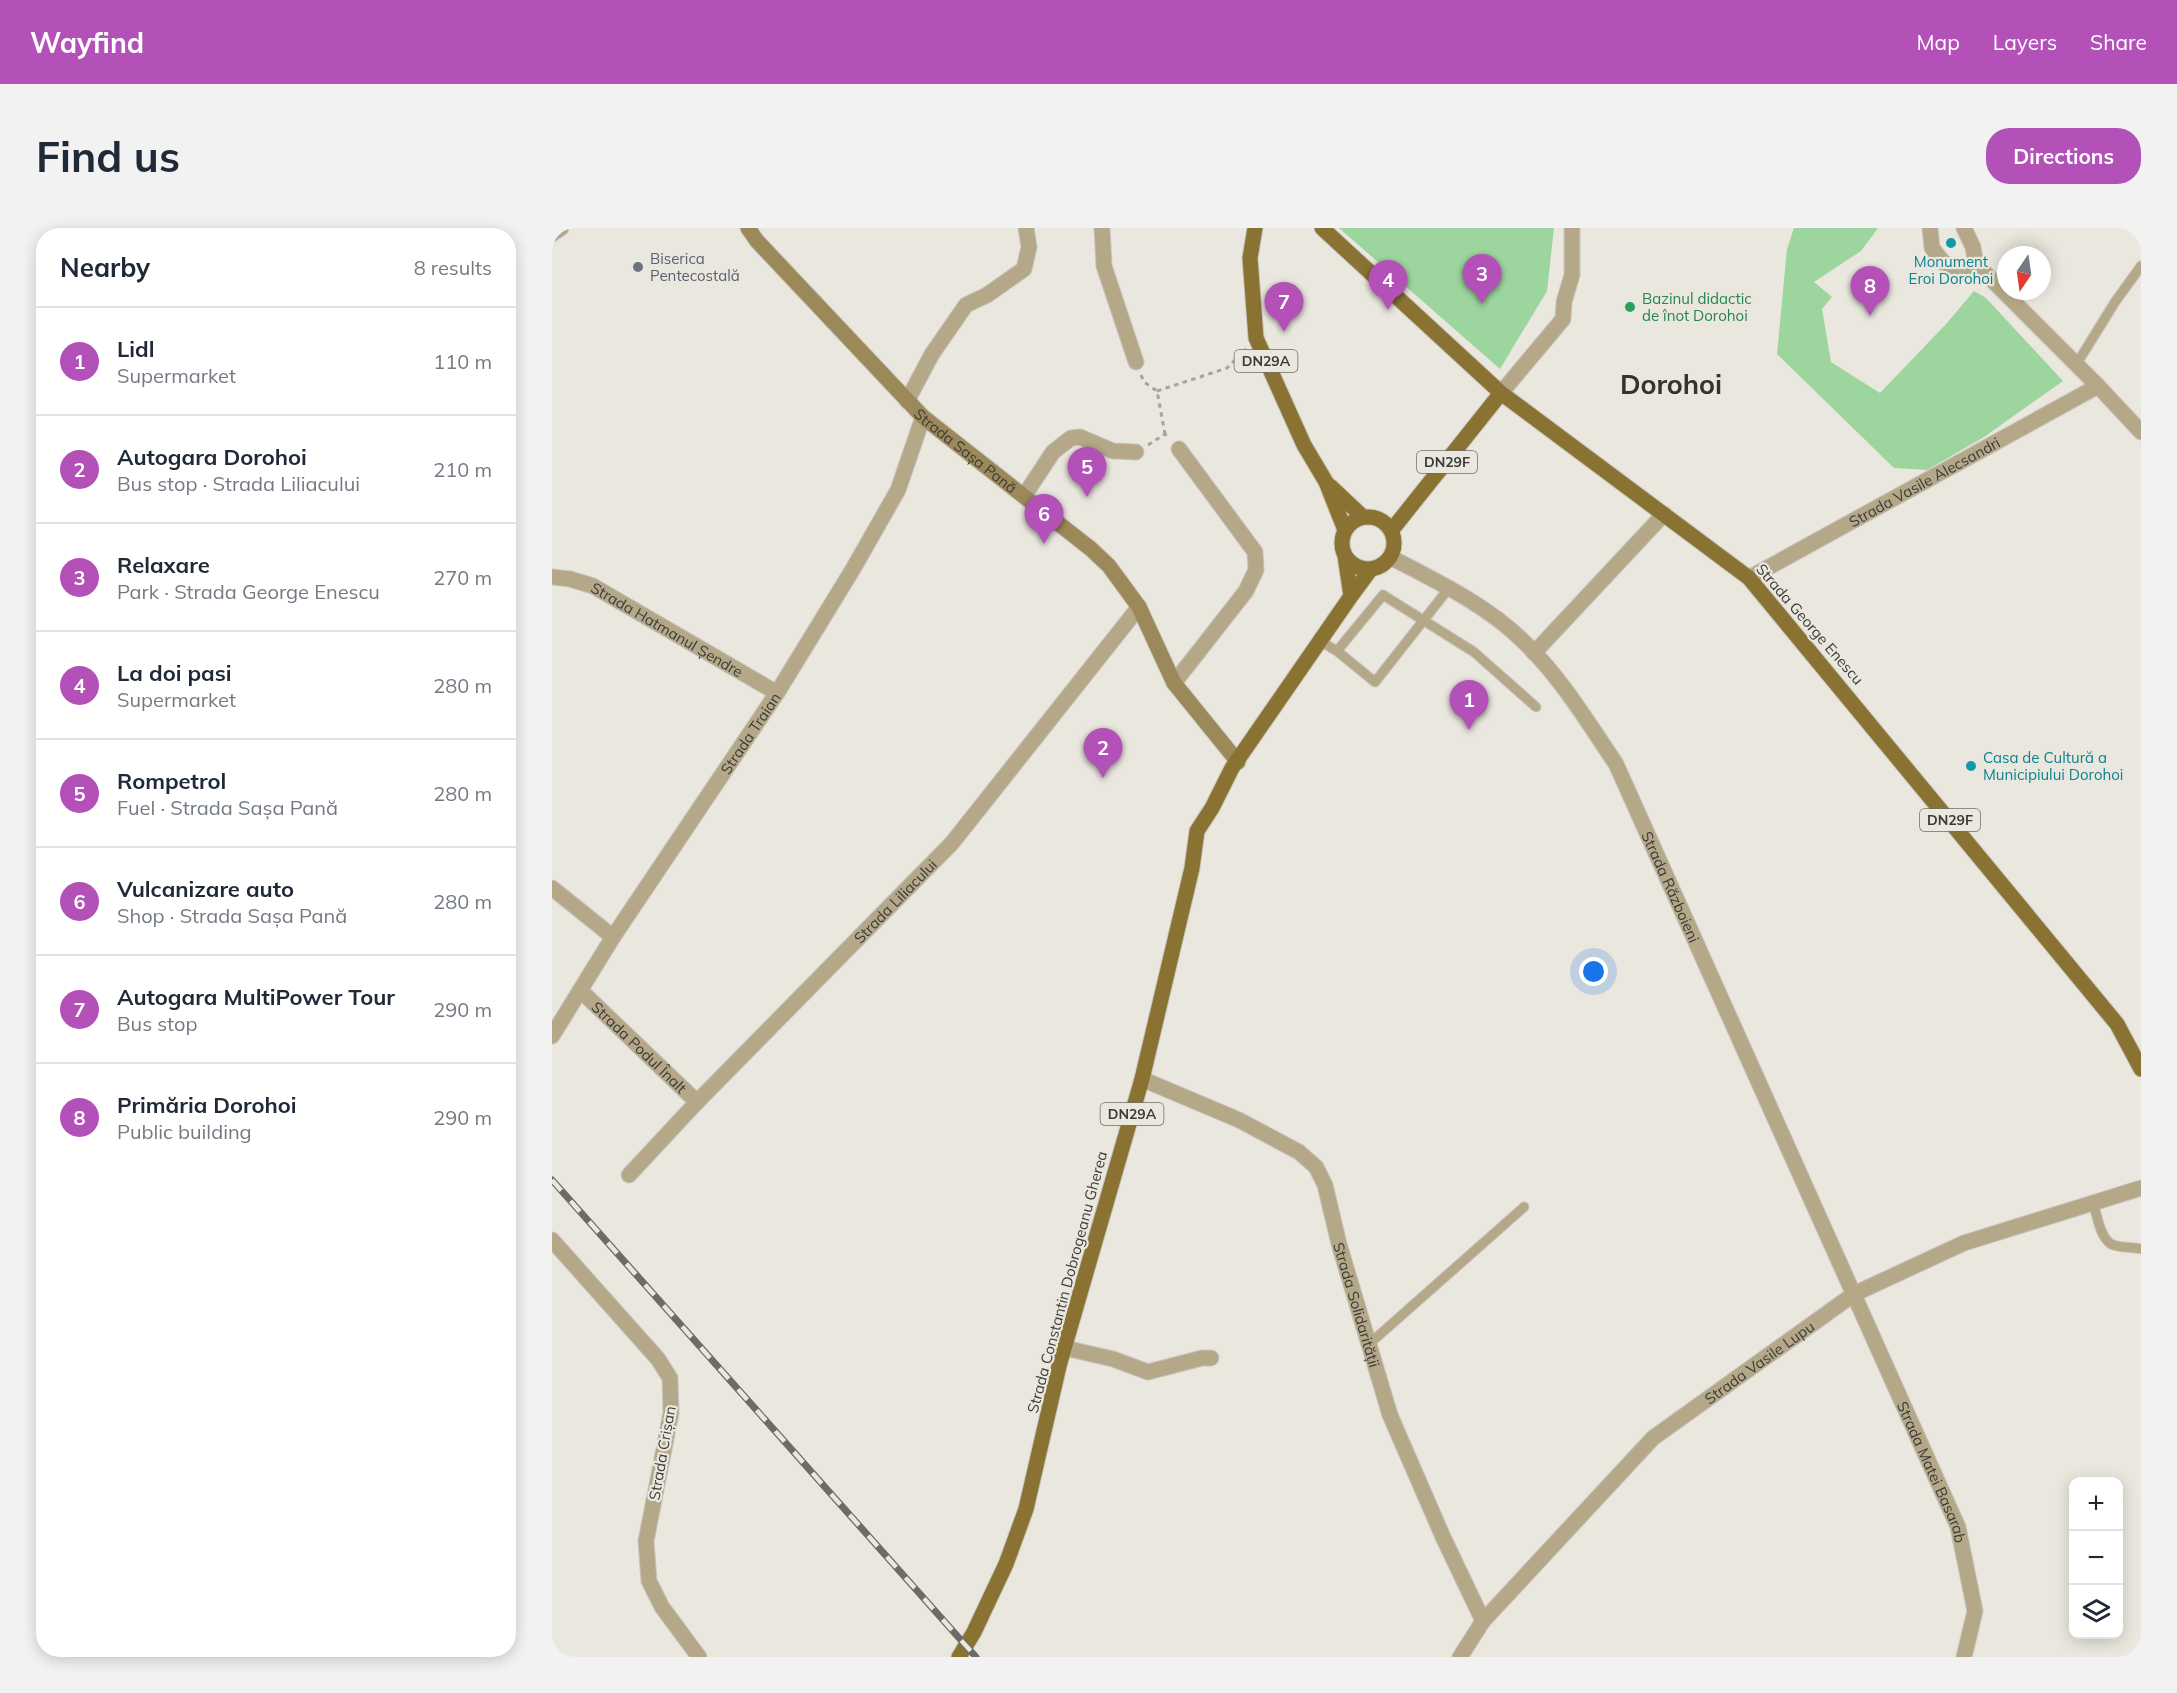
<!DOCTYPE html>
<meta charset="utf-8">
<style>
:root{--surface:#fff;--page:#f2f2f3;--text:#1f2937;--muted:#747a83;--line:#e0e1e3;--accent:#b451b8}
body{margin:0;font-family:Mulish,sans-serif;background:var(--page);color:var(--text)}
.controls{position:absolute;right:18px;bottom:18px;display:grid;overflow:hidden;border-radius:12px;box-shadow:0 3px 15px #0003}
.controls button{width:54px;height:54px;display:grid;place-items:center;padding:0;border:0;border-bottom:2px solid var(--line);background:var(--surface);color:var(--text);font:30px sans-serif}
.compass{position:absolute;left:1445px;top:18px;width:54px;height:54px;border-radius:50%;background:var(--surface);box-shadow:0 3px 15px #0003;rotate:193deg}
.you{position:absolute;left:1042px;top:744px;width:21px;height:21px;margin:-15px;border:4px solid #fff;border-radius:50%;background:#1a73e8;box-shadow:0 0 0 9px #1a73e833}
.badge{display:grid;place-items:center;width:39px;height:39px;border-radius:50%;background:var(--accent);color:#fff;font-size:20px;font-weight:700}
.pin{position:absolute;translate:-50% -50px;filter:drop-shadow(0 2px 3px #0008)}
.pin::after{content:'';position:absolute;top:32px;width:21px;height:18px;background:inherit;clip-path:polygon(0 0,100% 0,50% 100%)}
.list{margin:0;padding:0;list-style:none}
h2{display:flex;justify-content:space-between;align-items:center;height:78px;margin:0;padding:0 24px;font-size:26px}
h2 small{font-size:20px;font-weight:400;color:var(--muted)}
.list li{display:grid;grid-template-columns:39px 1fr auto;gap:18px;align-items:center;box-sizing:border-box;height:108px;padding:0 24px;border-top:2px solid var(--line)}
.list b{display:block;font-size:22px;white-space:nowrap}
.list p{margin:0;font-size:20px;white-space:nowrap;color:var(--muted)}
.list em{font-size:20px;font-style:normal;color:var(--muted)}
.icon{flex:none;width:33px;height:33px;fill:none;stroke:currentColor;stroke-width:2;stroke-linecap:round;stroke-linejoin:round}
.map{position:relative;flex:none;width:1589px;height:1429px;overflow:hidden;border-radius:24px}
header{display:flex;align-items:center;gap:36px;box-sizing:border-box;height:84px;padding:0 30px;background:var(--accent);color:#fff}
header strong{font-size:28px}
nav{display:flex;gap:33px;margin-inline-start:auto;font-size:21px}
.intro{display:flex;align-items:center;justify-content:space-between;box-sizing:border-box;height:144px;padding:0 36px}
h1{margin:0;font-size:42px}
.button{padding:15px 27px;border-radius:24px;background:var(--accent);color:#fff;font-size:21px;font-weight:700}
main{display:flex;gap:36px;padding:0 36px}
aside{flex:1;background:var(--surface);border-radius:24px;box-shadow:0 3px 15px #0003}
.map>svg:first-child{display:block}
</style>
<header>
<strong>Wayfind</strong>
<nav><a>Map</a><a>Layers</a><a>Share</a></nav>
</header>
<div class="intro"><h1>Find us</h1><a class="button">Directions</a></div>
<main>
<aside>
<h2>Nearby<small>8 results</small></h2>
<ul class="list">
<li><span class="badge">1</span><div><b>Lidl</b><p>Supermarket</p></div><em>110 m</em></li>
<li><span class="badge">2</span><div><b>Autogara Dorohoi</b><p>Bus stop · Strada Liliacului</p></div><em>210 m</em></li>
<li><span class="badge">3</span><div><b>Relaxare</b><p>Park · Strada George Enescu</p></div><em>270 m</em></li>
<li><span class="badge">4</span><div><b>La doi pasi</b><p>Supermarket</p></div><em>280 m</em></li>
<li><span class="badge">5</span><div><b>Rompetrol</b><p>Fuel · Strada Sașa Pană</p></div><em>280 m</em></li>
<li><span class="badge">6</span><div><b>Vulcanizare auto</b><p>Shop · Strada Sașa Pană</p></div><em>280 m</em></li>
<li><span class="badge">7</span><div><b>Autogara MultiPower Tour</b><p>Bus stop</p></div><em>290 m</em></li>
<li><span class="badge">8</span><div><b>Primăria Dorohoi</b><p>Public building</p></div><em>290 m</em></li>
</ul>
</aside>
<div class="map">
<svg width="1589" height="1429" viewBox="0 0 1589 1429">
<rect width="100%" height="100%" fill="#eae7df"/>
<path fill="#9dd59f" d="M787 0H1002L995 63 948 141Z
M1242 0H1326L1309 23 1262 54 1280 69 1270 81 1279 134 1328 165 1395 95 1422 63 1434 70 1511 153 1432 209 1375 242 1342 240 1225 126 1235 21Z"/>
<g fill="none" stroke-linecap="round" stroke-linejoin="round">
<g stroke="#c7c5be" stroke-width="11">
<path id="lane" d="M1524 137 1563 74 1589 38
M768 413 785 423 823 454 897 360
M785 423 831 367 922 424 984 479
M1541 975C1545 987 1548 1009 1559 1016 1566 1020 1581 1019 1589 1021
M816 1117 972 979"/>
</g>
<g stroke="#c7c5be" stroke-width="17">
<g id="street">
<path d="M550 0 552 38 584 134"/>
<path d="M1378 0 1380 20 1392 35 1408 41 1424 36 1546 158 1589 204"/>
<path d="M1412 0 1421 19 1424 36"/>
<path d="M0 6 9 0"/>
<path d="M949 165 1011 91 1012 74 1020 47V0"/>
<path d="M355 173 380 126 414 77 435 67 472 41 477 19 474 0"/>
<path d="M472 268 501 224 519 210 528 209 561 223 584 224"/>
<path id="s1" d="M838 329C884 353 933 376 970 412 1008 448 1035 493 1064 536L1406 1299 1423 1383 1412 1429"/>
<path id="s2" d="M0 349 18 351 41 358 225 465"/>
<path id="s3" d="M1197 350 1546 158"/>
<path d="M982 425 1112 286"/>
<path d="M622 455 694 363 704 342 703 324 627 221"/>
<path d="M0 660 61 709"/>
<path id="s4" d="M29 763 145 874"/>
<path id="s5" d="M0 808 61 709 225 465 301 341 346 262 371 189"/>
<path id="s6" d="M590 851 687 892 747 924 764 939 773 957 787 1016 838 1187 891 1309 931 1393"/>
<path id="s7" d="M77 947 145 874 400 615 587 379"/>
<path d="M0 1012 106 1131 118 1150 119 1185 94 1313 97 1353 110 1379 147 1429"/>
<path d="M513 1120 561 1131 596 1144 650 1130H659"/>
<path id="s8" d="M908 1429 931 1393 1101 1210 1302 1066 1412 1015 1589 960"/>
</g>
</g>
<g stroke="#c7c5be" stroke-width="17">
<g id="secondary">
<path id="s9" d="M196 0 205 13 371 189 539 321 557 338 587 379 622 455 686 534"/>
</g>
</g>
<g stroke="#c7c5be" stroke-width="17">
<path id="primary" d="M703 0 698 30 704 110 752 217 774 254 793 302
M770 0 949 165 1197 350 1565 796 1589 841
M778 258 811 289
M790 315a26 26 0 1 1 52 0a26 26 0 1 1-52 0Z
M839 303 949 165
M793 328 799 368 819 341
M407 1429 422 1404 454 1336 474 1281 507 1138 590 851 640 640 645 603 660 580 680 540 799 368"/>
</g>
<path stroke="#a6a49e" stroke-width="3" stroke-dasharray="4.5 4.5" stroke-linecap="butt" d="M589 147 592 154 605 163 613 206
M605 163 675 140 694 121
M596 217 613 206 617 211"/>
<use href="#lane" stroke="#b5a888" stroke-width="9"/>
<use href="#street" stroke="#b5a888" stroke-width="15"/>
<use href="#secondary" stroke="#9c8959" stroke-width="15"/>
<use href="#primary" stroke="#8a7233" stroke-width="15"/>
<g stroke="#6d6b67" stroke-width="7">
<path id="rail" d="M0 952 424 1429"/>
</g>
<use href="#rail" stroke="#eae7df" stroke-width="4.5" stroke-dasharray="14" stroke-linecap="butt"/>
</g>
<g fill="#0f9aa8" stroke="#eae7df" stroke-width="2">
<circle cx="1399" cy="15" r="6"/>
<circle cx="1419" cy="538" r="6"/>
</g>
<circle fill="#6b7280" stroke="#eae7df" stroke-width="2" cx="86" cy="39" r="6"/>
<circle fill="#2e9e5b" stroke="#eae7df" stroke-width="2" cx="1078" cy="79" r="6"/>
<g text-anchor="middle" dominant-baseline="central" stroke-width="4.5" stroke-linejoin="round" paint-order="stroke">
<g fill="#eae7df" stroke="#706f6a" stroke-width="1.5">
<rect x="682.5" y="122" width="63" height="22" rx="4.5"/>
<rect x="865" y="223" width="60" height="22" rx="4.5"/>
<rect x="1368" y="581" width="60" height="22" rx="4.5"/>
<rect x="548.5" y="875" width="63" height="22" rx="4.5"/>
</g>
<g font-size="14" font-weight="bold" fill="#3c3b38">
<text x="714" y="133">DN29A</text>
<text x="895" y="234">DN29F</text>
<text x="1398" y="592">DN29F</text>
<text x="580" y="886">DN29A</text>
</g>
<g font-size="15" fill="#5b616d" stroke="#eae7df" text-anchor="start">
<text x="98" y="30">Biserica<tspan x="98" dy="17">Pentecostală</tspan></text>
</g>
<g font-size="15" fill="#0d838f" stroke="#eae7df">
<text x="1399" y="33">Monument<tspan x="1399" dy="17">Eroi Dorohoi</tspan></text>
<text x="1431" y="529" text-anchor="start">Casa de Cultură a<tspan x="1431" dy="17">Municipiului Dorohoi</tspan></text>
</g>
<g font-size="15" fill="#27864d" stroke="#eae7df" text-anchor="start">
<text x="1090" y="70">Bazinul didactic<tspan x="1090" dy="17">de înot Dorohoi</tspan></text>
</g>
<g font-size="15" fill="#3c3b38" stroke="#eae7df">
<text stroke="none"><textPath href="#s9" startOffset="312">Strada Sașa Pană</textPath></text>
<text stroke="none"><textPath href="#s3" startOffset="200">Strada Vasile Alecsandri</textPath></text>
<text transform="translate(1258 396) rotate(49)">Strada George Enescu</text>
<text stroke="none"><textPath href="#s2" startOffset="128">Strada Hatmanul Șendre</textPath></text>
<text stroke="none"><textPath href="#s5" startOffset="362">Strada Traian</textPath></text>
<text stroke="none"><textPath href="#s1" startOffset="447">Strada Războieni</textPath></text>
<text stroke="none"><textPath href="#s7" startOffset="382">Strada Liliacului</textPath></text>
<text stroke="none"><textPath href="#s4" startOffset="81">Strada Podul Înalt</textPath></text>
<text transform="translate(515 1054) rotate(-75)">Strada Constantin Dobrogeanu Gherea</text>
<text stroke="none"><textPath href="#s6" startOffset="340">Strada Solidarității</textPath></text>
<text stroke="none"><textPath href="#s8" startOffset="423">Strada Vasile Lupu</textPath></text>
<text transform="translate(110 1225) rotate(-80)">Strada Crișan</text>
<text stroke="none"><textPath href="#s1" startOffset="1088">Strada Matei Basarab</textPath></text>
</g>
<g font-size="27" font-weight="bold" fill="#35332d" stroke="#eae7df">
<text x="1119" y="156">Dorohoi</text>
</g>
</g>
</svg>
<div class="controls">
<button>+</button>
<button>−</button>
<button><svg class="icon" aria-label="layers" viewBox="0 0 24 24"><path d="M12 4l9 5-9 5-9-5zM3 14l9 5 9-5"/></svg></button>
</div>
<svg class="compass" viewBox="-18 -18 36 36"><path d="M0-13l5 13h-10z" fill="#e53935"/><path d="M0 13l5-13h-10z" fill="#747a83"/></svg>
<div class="you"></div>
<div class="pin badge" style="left:917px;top:502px">1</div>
<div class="pin badge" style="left:551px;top:550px">2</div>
<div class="pin badge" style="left:930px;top:76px">3</div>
<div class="pin badge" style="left:836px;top:82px">4</div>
<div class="pin badge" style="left:535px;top:269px">5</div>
<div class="pin badge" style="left:492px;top:316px">6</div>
<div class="pin badge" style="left:732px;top:104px">7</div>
<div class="pin badge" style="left:1318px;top:88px">8</div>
</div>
</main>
